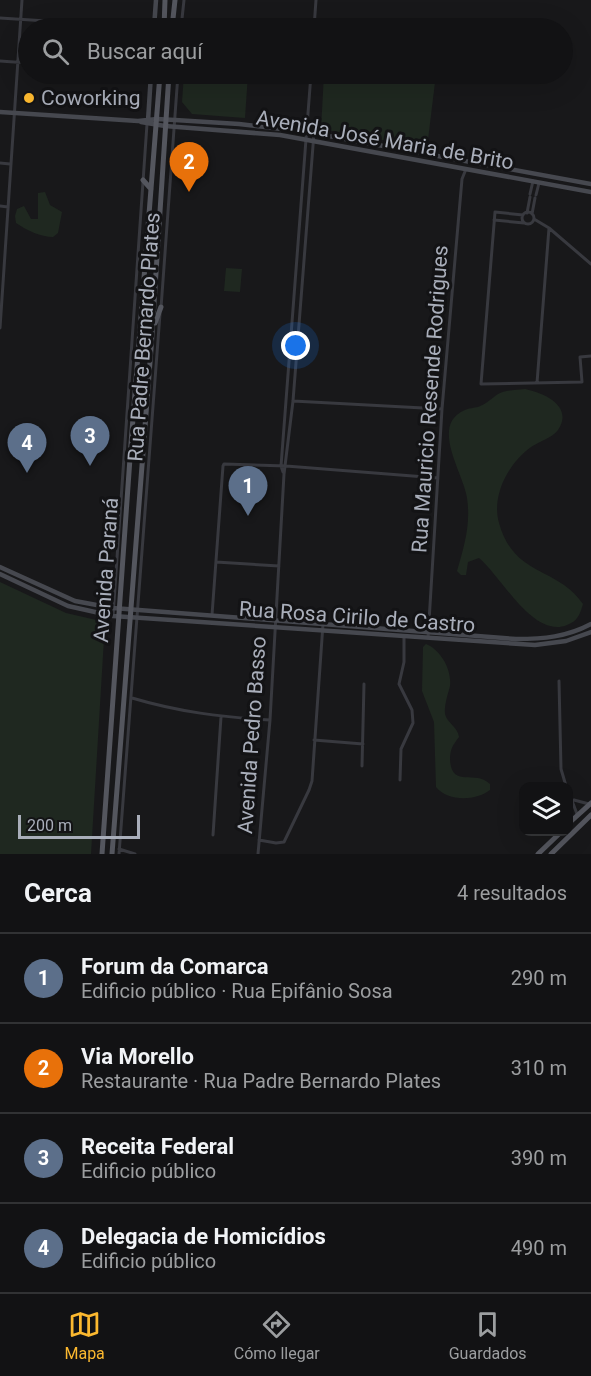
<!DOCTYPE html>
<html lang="es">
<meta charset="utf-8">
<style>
:root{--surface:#121214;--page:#1b1b1d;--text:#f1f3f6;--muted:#9c9ea0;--line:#313234;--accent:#fbb82f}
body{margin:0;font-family:Roboto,sans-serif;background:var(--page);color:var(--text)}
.controls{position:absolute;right:18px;bottom:18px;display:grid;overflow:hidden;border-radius:12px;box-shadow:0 6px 24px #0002}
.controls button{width:54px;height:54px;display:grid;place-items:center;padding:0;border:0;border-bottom:2px solid var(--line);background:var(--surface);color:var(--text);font:30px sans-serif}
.scale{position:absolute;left:18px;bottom:15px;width:122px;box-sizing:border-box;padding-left:6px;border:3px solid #a9aeba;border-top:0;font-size:16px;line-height:21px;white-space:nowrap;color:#a9aeba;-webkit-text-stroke:4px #131315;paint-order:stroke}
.you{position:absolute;left:296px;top:346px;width:21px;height:21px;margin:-15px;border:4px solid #fff;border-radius:50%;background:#1a73e8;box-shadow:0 0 0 9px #1a73e833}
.badge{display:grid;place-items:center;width:39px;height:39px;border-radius:50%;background:var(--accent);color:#fff;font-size:20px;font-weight:700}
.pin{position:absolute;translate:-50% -50px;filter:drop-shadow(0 2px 3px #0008)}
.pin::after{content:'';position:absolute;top:32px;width:21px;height:18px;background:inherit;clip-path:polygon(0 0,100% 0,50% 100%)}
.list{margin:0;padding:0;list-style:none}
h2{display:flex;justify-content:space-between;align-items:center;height:78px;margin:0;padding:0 24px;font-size:26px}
h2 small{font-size:20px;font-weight:400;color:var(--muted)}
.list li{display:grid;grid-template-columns:39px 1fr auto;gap:18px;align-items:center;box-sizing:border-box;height:90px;padding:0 24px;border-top:2px solid var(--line)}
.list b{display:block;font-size:22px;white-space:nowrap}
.list p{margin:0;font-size:20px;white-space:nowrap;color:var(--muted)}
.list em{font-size:20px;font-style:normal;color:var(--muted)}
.icon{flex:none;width:33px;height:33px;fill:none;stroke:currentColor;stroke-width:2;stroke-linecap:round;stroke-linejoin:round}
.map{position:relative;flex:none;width:591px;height:854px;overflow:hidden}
.search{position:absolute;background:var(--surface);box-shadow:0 6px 24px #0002;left:18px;right:18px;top:18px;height:66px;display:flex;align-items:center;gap:15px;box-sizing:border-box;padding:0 21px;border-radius:33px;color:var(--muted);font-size:22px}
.sheet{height:438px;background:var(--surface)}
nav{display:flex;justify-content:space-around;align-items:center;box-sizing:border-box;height:84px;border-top:2px solid var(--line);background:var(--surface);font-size:16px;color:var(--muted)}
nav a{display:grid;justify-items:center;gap:3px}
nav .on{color:var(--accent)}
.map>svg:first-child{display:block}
</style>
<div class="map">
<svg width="591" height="854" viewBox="0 0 591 854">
<rect width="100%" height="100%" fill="#18181a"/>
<path fill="#1f2820" d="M184 74H248L245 118 192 114 182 102Z
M324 74H436L427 148 321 129Z
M45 192 50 205 62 212 58 233 53 237C41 237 26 230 16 223L15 216 17 209 24 206 31 219H38V193Z
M226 268 242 269 240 292 224 291Z
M525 389C544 393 574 406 558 430 552 438 540 441 531 447 509 463 491 495 499 523 514 577 557 566 583 604 580 614 578 621 567 625 533 639 501 576 479 558L468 562 466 575H461L457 571C464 547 471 524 467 498 464 474 429 425 465 410 469 408 474 408 478 407 486 404 491 399 498 394 505 390 516 390 525 389Z
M0 582 66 613 105 622 91 854H0Z
M426 644C441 650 452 670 450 686 448 694 444 705 445 714 447 723 458 727 459 737 453 745 450 749 450 759 451 789 475 769 490 784V790C476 801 448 802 436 787L434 722 422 691 423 647Z"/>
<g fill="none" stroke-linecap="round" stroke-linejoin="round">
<path stroke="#38393f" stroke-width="3" d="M0 18 93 24 99 28
M181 28 184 0
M314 28 316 0
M0 61 28 63
M0 163 10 164
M530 194 533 181
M536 195 539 183
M0 206 8 207
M522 218a6 6 0 1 1 12 0a6 6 0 1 1-12 0Z
M527 213 530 197
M532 214 535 198
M523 215 495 212 481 384 582 382 580 357 591 356
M534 219 549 228 591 264
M494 220 524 223
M161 308 178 74
M0 328 22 0
M537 383 549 228
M293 401 442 409
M283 472 281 466 311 74
M216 562 279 566
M212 615 223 466 224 464 286 466 438 478
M113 616 147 124
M428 638 442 409 462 179 466 169
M559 681 561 769 566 786
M132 698C179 712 221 717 270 720
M314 740 363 744
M362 766 364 684
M400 780 401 749 413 723 412 710 399 684 404 662V636
M568 790 577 814
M574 800 589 804
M213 835 221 717
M259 840 276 843 284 842 309 790 312 781 323 624
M119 849 135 854
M119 854 160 314
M258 854 270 720 284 474 293 401 314 133"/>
<path stroke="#46484f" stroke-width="4.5" d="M154 28 156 0
M0 112 138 121 157 119 175 120 239 124 307 132 591 184
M148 121 151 74
M141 122 165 126 280 135 591 192
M0 567 75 601 113 608 516 639C543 639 567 637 591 624
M0 574 68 606 113 616 535 645 566 641 591 632"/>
<path stroke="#54565e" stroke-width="5" d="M164 28 165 0
M172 28 175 0
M143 180 151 189
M155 323 161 307
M568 824 591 803
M102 854 131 444 160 74
M112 854 151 349 169 74
M538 854 561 832
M551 854 591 815"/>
</g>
<circle fill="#fbb82f" stroke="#131315" stroke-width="2" cx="29" cy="98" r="6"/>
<g text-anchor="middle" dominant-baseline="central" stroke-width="6" stroke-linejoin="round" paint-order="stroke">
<g font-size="21" fill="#a9aeba" stroke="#131315" text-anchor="start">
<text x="41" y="98">Coworking</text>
</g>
<g font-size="21" fill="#a9aeba" stroke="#131315">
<text transform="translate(385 140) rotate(10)">Avenida José Maria de Brito</text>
<text transform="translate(144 337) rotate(-86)">Rua Padre Bernardo Plates</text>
<text transform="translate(430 399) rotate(-86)">Rua Mauricio Resende Rodrigues</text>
<text transform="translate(106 570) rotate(-86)">Avenida Paraná</text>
<text transform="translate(357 617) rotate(4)">Rua Rosa Cirilo de Castro</text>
<text transform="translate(252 735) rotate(-86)">Avenida Pedro Basso</text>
</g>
</g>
</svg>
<div class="controls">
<button><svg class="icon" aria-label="layers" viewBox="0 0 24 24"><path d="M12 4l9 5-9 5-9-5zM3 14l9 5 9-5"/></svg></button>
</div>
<div class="scale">200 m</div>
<div class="you"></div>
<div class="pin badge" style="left:248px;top:516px;background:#5c6f8a">1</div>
<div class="pin badge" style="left:189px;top:192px;background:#e8710a">2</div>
<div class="pin badge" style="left:90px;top:466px;background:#5c6f8a">3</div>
<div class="pin badge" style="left:27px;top:473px;background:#5c6f8a">4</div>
<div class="search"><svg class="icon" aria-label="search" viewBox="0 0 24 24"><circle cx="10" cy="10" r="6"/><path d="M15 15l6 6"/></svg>Buscar aquí</div>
</div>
<section class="sheet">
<h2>Cerca<small>4 resultados</small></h2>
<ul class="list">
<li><span class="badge" style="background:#5c6f8a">1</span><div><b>Forum da Comarca</b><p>Edificio público · Rua Epifânio Sosa</p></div><em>290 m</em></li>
<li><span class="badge" style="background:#e8710a">2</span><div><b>Via Morello</b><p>Restaurante · Rua Padre Bernardo Plates</p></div><em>310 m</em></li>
<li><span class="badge" style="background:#5c6f8a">3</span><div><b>Receita Federal</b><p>Edificio público</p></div><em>390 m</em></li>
<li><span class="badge" style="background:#5c6f8a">4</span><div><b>Delegacia de Homicídios</b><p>Edificio público</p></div><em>490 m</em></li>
</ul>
</section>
<nav>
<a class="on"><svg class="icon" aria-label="map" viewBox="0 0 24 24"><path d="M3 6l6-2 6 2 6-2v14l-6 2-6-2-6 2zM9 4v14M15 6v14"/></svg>Mapa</a>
<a><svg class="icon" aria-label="directions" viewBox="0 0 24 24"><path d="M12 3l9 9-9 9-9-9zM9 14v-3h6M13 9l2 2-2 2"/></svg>Cómo llegar</a>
<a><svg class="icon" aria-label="saved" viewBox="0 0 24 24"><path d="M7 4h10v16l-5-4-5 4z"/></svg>Guardados</a>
</nav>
